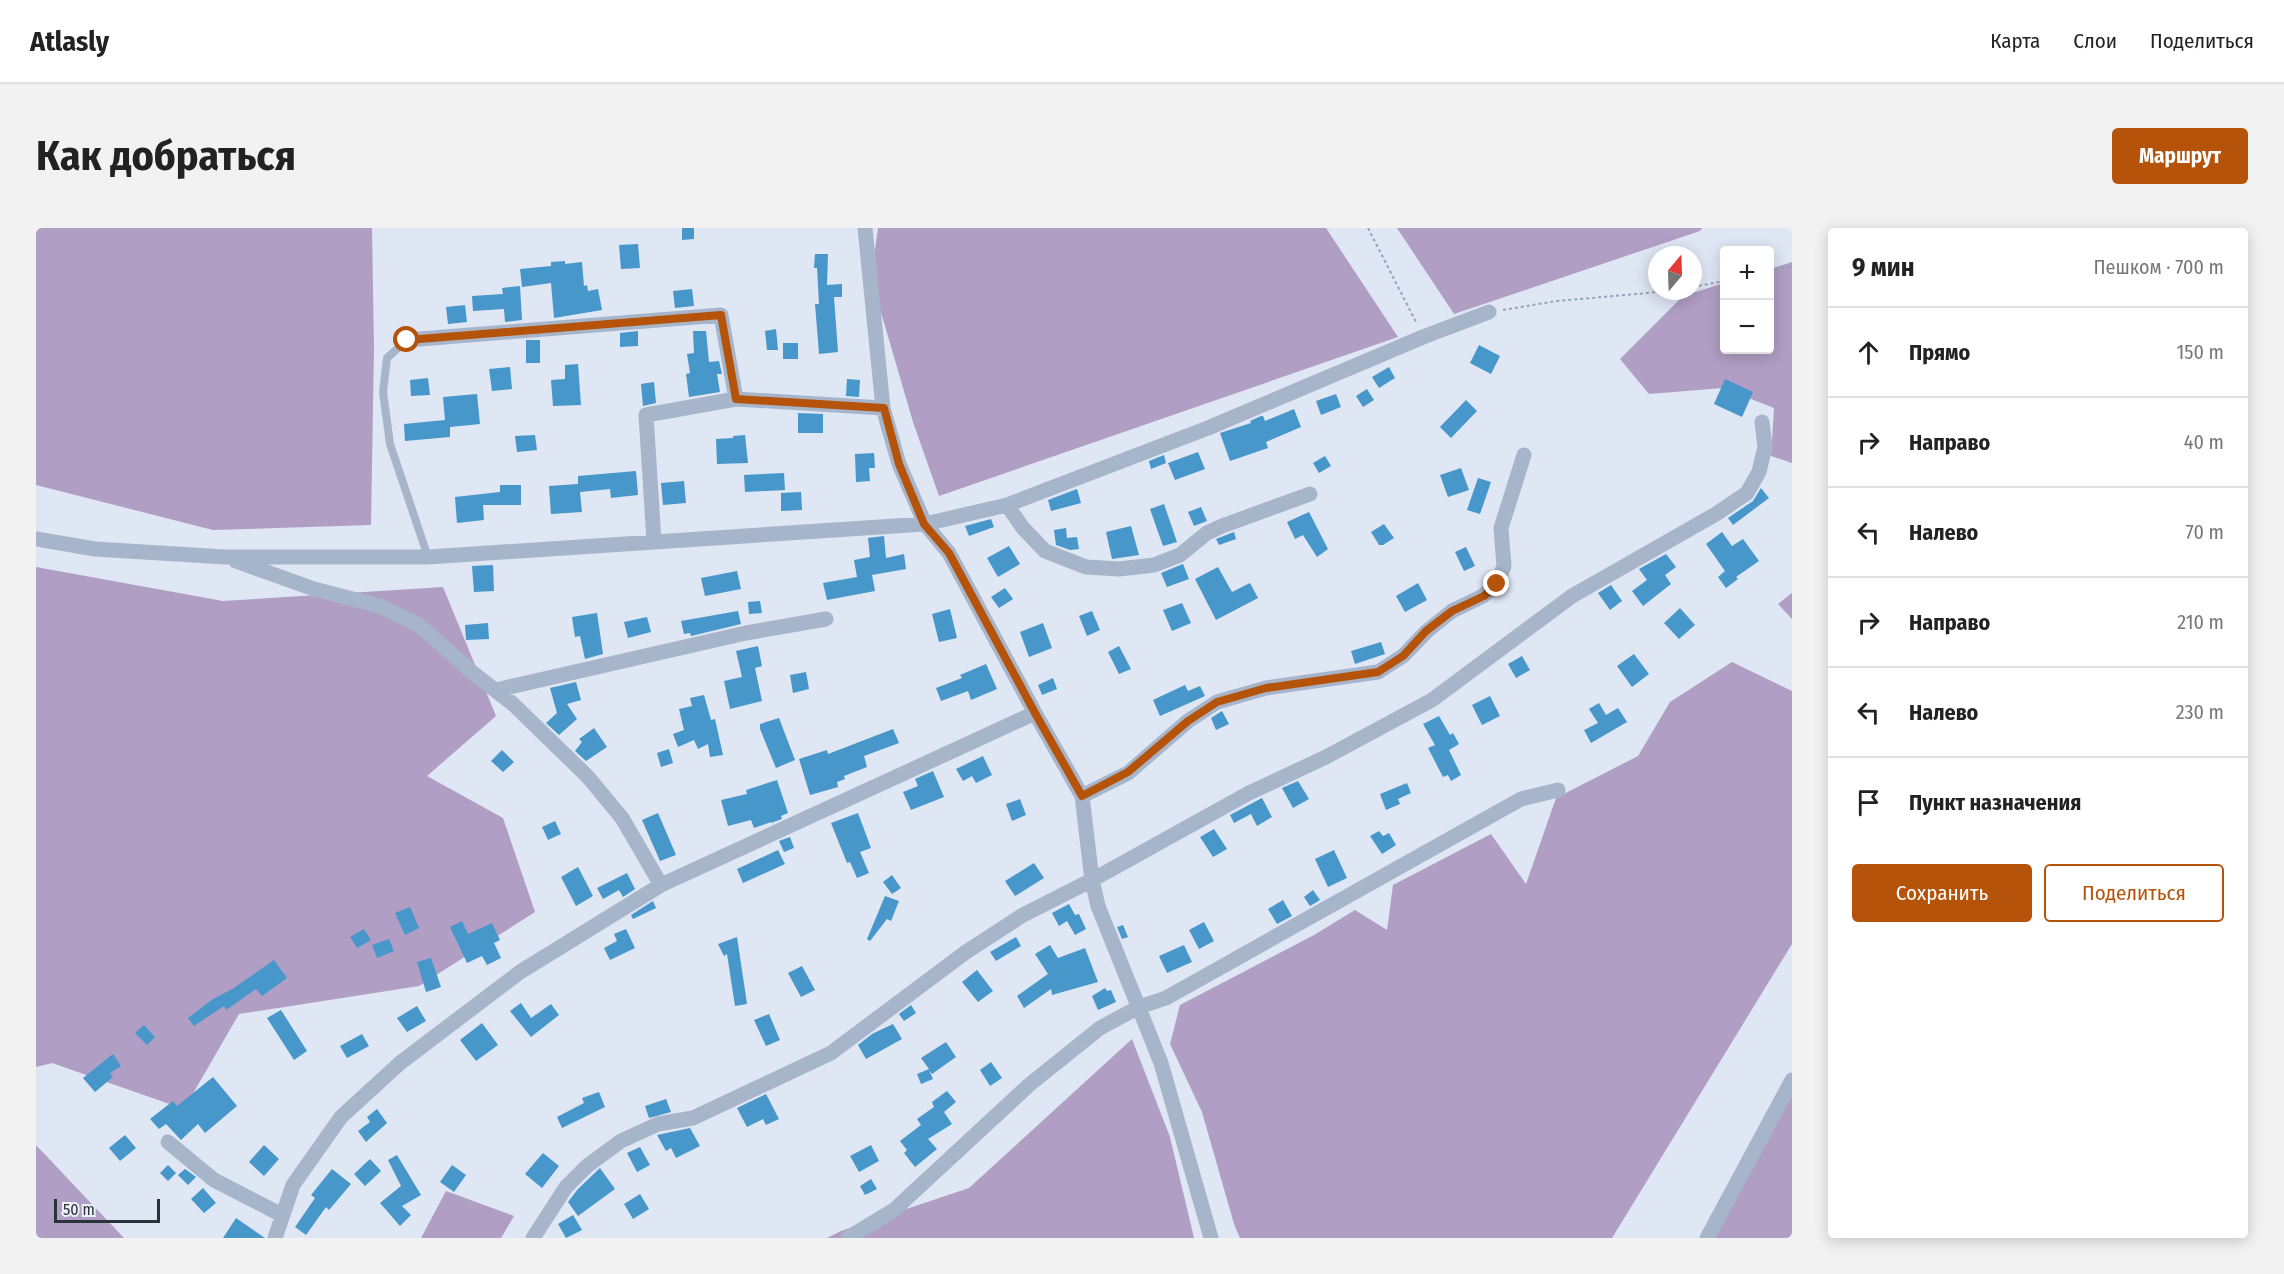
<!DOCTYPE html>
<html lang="ru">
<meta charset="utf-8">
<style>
:root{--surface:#fff;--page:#f2f2f2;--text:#222;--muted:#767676;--line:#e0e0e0;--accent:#b45309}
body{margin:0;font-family:"Fira Sans Condensed",sans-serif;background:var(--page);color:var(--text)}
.controls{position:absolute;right:18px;top:18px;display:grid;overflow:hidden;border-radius:6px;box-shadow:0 3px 15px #0003}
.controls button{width:54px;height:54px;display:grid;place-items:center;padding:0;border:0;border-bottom:2px solid var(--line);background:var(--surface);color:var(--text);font:30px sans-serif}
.compass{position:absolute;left:1612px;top:18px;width:54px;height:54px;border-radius:50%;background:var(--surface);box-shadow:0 3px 15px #0003;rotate:19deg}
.scale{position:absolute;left:18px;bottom:15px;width:106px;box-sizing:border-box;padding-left:6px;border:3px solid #2a333a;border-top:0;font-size:16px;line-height:21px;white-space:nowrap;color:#2a333a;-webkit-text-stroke:4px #ecf1fb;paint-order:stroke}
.stop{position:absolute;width:18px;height:18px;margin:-14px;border:4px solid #b45309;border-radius:50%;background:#fff}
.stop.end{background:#b45309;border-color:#fff;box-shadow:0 2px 6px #0008}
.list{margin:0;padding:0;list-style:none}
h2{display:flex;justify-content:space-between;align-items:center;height:78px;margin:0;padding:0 24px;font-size:26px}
h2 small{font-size:20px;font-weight:400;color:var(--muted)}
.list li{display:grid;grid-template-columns:39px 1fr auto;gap:18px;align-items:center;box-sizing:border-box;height:90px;padding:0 24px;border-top:2px solid var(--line)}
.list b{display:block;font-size:22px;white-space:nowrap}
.list em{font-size:20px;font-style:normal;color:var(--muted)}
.actions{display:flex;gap:12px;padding:18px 24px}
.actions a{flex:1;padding:14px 0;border:2px solid var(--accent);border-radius:6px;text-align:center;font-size:21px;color:var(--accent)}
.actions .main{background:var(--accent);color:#fff}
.icon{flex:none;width:33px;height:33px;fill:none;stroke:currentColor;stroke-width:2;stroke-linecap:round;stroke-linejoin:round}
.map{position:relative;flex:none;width:1756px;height:1010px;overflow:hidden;border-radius:6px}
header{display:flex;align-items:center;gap:36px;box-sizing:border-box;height:84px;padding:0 30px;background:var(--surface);border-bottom:2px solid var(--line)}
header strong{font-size:28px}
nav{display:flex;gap:33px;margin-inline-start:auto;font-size:21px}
.intro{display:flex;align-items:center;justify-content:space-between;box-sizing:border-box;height:144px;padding:0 36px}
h1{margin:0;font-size:42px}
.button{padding:15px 27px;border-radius:6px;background:var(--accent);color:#fff;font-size:21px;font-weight:700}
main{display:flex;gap:36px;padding:0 36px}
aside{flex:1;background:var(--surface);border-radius:6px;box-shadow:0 3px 15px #0003}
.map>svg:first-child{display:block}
</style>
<header>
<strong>Atlasly</strong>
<nav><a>Карта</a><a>Слои</a><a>Поделиться</a></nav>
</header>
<div class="intro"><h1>Как добраться</h1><a class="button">Маршрут</a></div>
<main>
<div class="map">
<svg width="1756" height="1010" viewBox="0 0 1756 1010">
<rect width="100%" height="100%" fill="#dfe6f4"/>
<path fill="#b09ec4" d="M0 0H336L338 120 335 297 177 302 0 257Z
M842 0H1290L1362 109 903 268 877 194 835 50Z
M1361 0H1666L1664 3 1418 86Z
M1756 34V235L1735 228 1738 180 1687 160 1613 166 1584 131 1647 68 1688 55V122H1734V41Z
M0 339 187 373 407 359 460 488 391 548 467 590 499 684 383 758 203 786 148 881 16 835 0 839Z
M1756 365V391L1742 376Z
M1696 434 1756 463V716L1576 1010H1204L1198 996 1166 884 1134 816 1144 777 1278 707 1319 682 1351 702 1357 657 1455 606 1490 656 1520 570 1602 528 1634 474Z
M1096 811 1134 909 1158 1010H791L805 1003 933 960Z
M1756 867V1010H1679Z
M0 917 88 1010H0Z
M410 963 478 988 465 1010H385Z"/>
<path fill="#4797ca" d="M646 0H658V11L646 12Z
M602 16 604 40 585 41 583 17Z
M779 26H792L791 57 806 56V69H798L802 124 783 126 779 76H783L781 40H778Z
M529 33V36L546 34 548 58 551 57 552 63 562 61 566 82 518 90 515 55 486 59 484 41 515 38V34Z
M484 58 486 92 469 94 468 81 437 83 436 68 467 66 466 60Z
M656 61 658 78 639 80 637 63Z
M429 77 431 94 412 96 410 79Z
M740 101 742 122H731L729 103Z
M602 103V118L584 119V105Z
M657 103H670L673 134 683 133 686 146H681L684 164 653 169 650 146 654 145 651 126 658 125Z
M490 112H504V135H490Z
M747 115H762V131H747Z
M1443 117 1464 128 1455 146 1434 135Z
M542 136 545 177 517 178 515 152 529 151V137Z
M474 139 476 161 456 163 453 141Z
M1353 139 1359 150 1343 160 1336 149Z
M392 150 394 167 375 168 374 152Z
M811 151 824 152 823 169 810 168Z
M1689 151 1717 164 1706 189 1678 176Z
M618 154 620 175 607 178 605 156Z
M1331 161 1338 172 1327 179 1320 168Z
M441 166 444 196 414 199V209L369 213 368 196 409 192 407 169Z
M1300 166 1305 179 1285 187 1280 173Z
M1430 172 1441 183 1415 210 1404 199Z
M1258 181 1265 199 1230 214 1232 220 1194 233 1184 205 1215 195 1214 193 1225 188H1227L1229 193Z
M762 185 787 186V205H762Z
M499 207 501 222 481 224 479 208Z
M709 207 712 235 681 236 680 211 697 210V208Z
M1162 224 1169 241 1139 252 1132 235Z
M838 225 839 240H833L834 253 820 254 819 226Z
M1128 227 1130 235 1115 241 1113 233Z
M1289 228 1295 238 1283 245 1277 235Z
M1425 240 1433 262 1412 269 1404 247Z
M600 243 602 267 575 270 574 261 544 264 546 284 515 286 513 258 542 256V248Z
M748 245 749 262 709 264 708 247Z
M1442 250 1455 254 1444 286 1431 282Z
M648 253 650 275 627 277 625 255Z
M464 257H485V277H447L448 292 421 295 419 269 464 264Z
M1725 260 1733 270 1697 297 1692 290 1717 273Z
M1041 261 1045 275 1015 283 1012 272Z
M765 264 766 282 745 283V265Z
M1128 276 1141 314 1127 318 1114 281Z
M1165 279 1171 293 1158 298 1152 284Z
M1273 284 1292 321 1281 329 1267 307 1259 311 1251 294Z
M955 291 958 299 933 308 929 298Z
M1348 296 1358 310 1347 317H1343L1335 304Z
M1095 298 1103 327 1076 331 1070 304Z
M1030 300 1031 310 1041 309 1043 321 1034 322 1020 317 1018 302Z
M1198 304 1200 311 1183 317 1180 311Z
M1686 304 1696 318 1707 311 1723 333 1700 349 1702 351 1690 360 1682 349 1689 343 1670 316Z
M848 308 850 330 868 326 870 341 836 347 839 363 791 372 787 355 821 349 818 332 834 329 832 310Z
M973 318 984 336 962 349 951 330Z
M1430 319 1439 338 1428 343 1419 324Z
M1630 326 1640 339 1629 347 1635 356 1607 378 1596 363 1611 352 1603 341Z
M1147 336 1153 351 1131 359 1125 345Z
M457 337 458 363 438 364 436 338Z
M1182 339 1196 364 1214 355 1222 370 1180 392 1159 351Z
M701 343 705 361 669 368 665 350Z
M1382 355 1391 372 1369 384 1360 368Z
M1575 357 1586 373 1574 382 1562 365Z
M969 360 977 371 963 380 955 369Z
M724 373 726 385 713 386 712 374Z
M1146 375 1155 395 1136 403 1127 382Z
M1644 380 1659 397 1643 411 1628 395Z
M914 381 921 410 903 414 896 386Z
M702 383 705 396 655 408 654 405 648 406 645 393Z
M1056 383 1064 402 1051 408 1043 388Z
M561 385 567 426 549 431 544 408 539 409 536 389Z
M611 389 615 404 592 410 588 394Z
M452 395 453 411 430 412 429 397Z
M1007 395 1016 420 993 429 984 404Z
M1345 414 1349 426 1319 436 1315 423Z
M722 418 726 438 719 440 726 473 694 481 688 453 706 449 700 423Z
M1083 418 1095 441 1083 446 1072 424Z
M1598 426 1613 446 1596 459 1581 438Z
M1486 428 1494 442 1480 450 1472 436Z
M950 436 961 461 935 472 932 463 905 473 900 460 926 450 924 447Z
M770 444 773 461 757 465 754 447Z
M1017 450 1021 461 1006 467 1002 457Z
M540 454 545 472 531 476 541 491 523 507 510 495 521 485 514 460Z
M1149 457 1152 463 1164 458 1169 468 1124 488 1117 472Z
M668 467 675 492 679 491 687 527 674 529 672 516 662 521 658 512 642 519 637 506 648 502 643 481 656 478 654 470Z
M1454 468 1464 488 1446 497 1436 477Z
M1563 475 1570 487 1582 480 1591 494 1555 515 1548 502 1562 495 1553 481Z
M1186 483 1193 496 1180 502 1175 490Z
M1403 488 1414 507 1417 505 1423 516 1413 522 1425 547 1415 553 1412 547 1407 549 1392 520 1399 517 1387 496Z
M743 490 759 532 740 540 724 501V496Z
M558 500 571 519 550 533 539 523 546 514 543 511Z
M857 501 863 515 828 528 831 539 808 548 809 551 801 554 802 559 774 567 763 531 791 522 792 526Z
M633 521 637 535 625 539 621 525Z
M466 522 478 534 467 544 455 533Z
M947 528 956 547 940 555 936 548 927 553 920 541Z
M897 543 908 569 875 582 867 564 882 558 879 551Z
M741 552 752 585 745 588 746 591 735 595V594L718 600 715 592 692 598 685 572 711 566 710 562Z
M1262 553 1273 571 1257 580 1246 560Z
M1371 555 1375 565 1362 571 1364 576 1350 582 1344 566Z
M1226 570 1236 589 1221 598 1215 586 1198 595 1194 587Z
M984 571 990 587 976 593 970 576Z
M622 585 640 627 624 633 606 592Z
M822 585 835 620 824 624 833 645 821 650 814 634 811 635 795 595Z
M519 593 525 606 512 612 506 599Z
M1178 601 1191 621 1177 629 1164 609Z
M1343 603 1347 608 1353 605 1360 617 1346 626 1334 608Z
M754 609 758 620 748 624 743 613Z
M742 622 749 636 707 655 701 641Z
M1298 622 1311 650 1292 659 1279 631Z
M998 635 1008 650 979 668 969 653Z
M542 639 557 668 540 678 525 649Z
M591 645 599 661 587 669 583 662 567 671 561 660Z
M856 647 865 660 856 666 847 654Z
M1277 662 1284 672 1274 678 1268 669Z
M849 668 863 673 855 693 851 691 834 713 831 711Z
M1247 672 1256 688 1241 696 1232 681Z
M617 673 620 680 597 691 595 687Z
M1033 676 1039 687 1043 686 1050 701 1039 707 1031 693 1023 698 1016 685Z
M374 679 383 700 369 707 359 685Z
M426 693 432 706 456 695 464 712 458 715 465 730 451 737 446 728 431 735 414 699Z
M1168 694 1178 713 1163 721 1153 702Z
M1087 697 1092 709 1086 711 1081 699Z
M328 701 335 712 321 720 314 709Z
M590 701 599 720 574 732 568 720 581 713 578 706Z
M701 709 711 776 699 778 691 726 688 728 682 716Z
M980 709 985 718 960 733 954 724Z
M353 711 358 723 341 730 336 717Z
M1014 717 1022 730 1049 720 1062 754 1016 767 1015 761 988 780 981 768 1012 746 999 726Z
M1148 717 1156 734 1131 745 1123 728Z
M395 730 405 759 390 764 381 734Z
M238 732 251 750 226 768 220 761 190 782 188 778 158 798 152 790 177 771 198 760Z
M766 738 779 762 765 769 752 745Z
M941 742 957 763 942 774 926 754Z
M1069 760 1071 763 1075 762 1080 774 1062 782 1056 768Z
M485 775 495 790 515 776 523 787 495 809 474 783Z
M875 777 880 785 868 793 863 786Z
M381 778 390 793 371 804 361 790Z
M245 782 271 823 258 832 231 790Z
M733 786 744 812 730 818 718 792Z
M446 795 462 817 440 833 424 812Z
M857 796 866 811 830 831 822 817 836 806Z
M108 797 119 809 111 817 99 805Z
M326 806 333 818 311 830 304 818Z
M910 814 920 829 896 846 893 842 897 851 885 856 881 846 893 841 885 830Z
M77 826 85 838 74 845 77 849 59 864 47 850Z
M955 834 966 850 954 858 944 842Z
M177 849 201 878 169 905 162 896 145 912 130 896 123 901 114 891 137 873 141 878Z
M911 863 920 874 908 884 916 896 892 911 901 921 879 939 868 925 871 922 864 913 885 897 881 891 898 879 896 874Z
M563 864 569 879 526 900 521 889 548 875 546 870Z
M730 866 743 891 730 897 727 891 711 899 701 880Z
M630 871 635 884 613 890 609 878Z
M341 881 351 895 330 914 322 903 334 894 331 889Z
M654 900 664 918 640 930 635 920 630 923 621 907Z
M89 907 100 920 84 933 73 920Z
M228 917 243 931 228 948 213 934Z
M835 917 843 933 823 944 814 928Z
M604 919 614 937 601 944 591 925Z
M507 925 523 938 506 960 489 946Z
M361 927 385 967 366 978 375 987 364 998 344 975 365 958 352 932Z
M334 931 345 943 329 958 318 946Z
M132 937 140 945 132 953 124 945Z
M416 937 430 947 418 964 404 954Z
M564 940 579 961 542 988 532 974 542 961Z
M149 941 160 949 152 957 142 947Z
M296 941 315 956 293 982 290 979 270 1007 259 999 279 970 275 967Z
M835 951 841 961 829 967 824 958Z
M167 960 180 975 168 985 155 971Z
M604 966 613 981 597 991 588 976Z
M537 987 546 1002 530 1010 522 996Z
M200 990 229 1010H187Z"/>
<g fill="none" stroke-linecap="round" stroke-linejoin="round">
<path stroke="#94a4b9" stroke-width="2" stroke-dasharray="3 3" stroke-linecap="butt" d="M1332 0 1381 96
M1734 43 1756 38
M1657 59 1688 53
M1467 82 1521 73 1634 63"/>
<path stroke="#a7b5ca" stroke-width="8" d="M371 112 351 130 347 164 354 216 392 329"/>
<path stroke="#a7b5ca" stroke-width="15" d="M829 0 847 180 863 236 889 296 913 325 999 485 1046 568 1056 652 1062 678 1125 835 1175 1010
M371 112 685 87 700 171 847 180
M971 277 987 300 1009 323 1050 339 1083 341 1118 337 1144 327 1171 305 1186 298 1274 266
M0 311 59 321 189 329H392L889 296 971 277 1172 200 1387 109 1453 84
M618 314 610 187 700 171
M200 333 278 361 344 378 383 397 437 445 477 476 552 549 586 590 625 657
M460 462 710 405 790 391
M1046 568 1092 545 1152 493 1181 474 1230 460 1342 444 1367 428 1391 403 1416 383 1447 368 1461 356 1468 338 1465 300 1488 227
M132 914 178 952 246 987
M239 1010 257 957 305 889 364 835 484 744 625 657 999 485
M497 1010 530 959 551 938 585 913 622 896 657 890 795 825 930 724 987 687 1056 652 1213 565 1290 529 1396 472 1536 368 1680 286 1711 265 1723 244 1729 219 1726 194
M812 1010 858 982 993 857 1064 800 1103 779 1130 770 1485 571 1522 562
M1671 1010 1756 852"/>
</g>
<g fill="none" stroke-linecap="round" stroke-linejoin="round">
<path stroke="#b45309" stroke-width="8" d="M371 112 685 87 700 171 848 180 863 236 888 296 913 325 999 485 1046 568 1092 544 1152 493 1181 474 1230 460 1342 444 1367 428 1390 403 1416 383 1448 368 1461 356"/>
</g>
</svg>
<div class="controls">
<button>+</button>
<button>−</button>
</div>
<svg class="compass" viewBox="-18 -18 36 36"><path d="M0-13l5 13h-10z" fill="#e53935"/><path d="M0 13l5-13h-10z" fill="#767676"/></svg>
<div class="scale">50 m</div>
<div class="stop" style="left:371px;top:112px"></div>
<div class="stop end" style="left:1461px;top:356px"></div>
</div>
<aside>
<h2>9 мин<small>Пешком · 700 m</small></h2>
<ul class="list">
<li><svg class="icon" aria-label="ahead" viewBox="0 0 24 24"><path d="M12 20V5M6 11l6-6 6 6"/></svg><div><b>Прямо</b></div><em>150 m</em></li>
<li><svg class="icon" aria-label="right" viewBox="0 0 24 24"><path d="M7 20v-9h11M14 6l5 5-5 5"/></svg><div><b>Направо</b></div><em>40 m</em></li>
<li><svg class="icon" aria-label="left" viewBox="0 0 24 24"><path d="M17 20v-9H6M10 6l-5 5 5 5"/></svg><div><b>Налево</b></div><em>70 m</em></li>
<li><svg class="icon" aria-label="right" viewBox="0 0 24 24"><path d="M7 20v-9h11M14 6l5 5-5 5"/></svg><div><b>Направо</b></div><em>210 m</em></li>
<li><svg class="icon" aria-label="left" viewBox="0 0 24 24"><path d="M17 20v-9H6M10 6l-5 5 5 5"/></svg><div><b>Налево</b></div><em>230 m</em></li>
<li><svg class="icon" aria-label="arrive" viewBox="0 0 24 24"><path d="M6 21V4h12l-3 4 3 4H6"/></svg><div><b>Пункт назначения</b></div></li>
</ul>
<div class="actions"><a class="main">Сохранить</a><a>Поделиться</a></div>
</aside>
</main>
